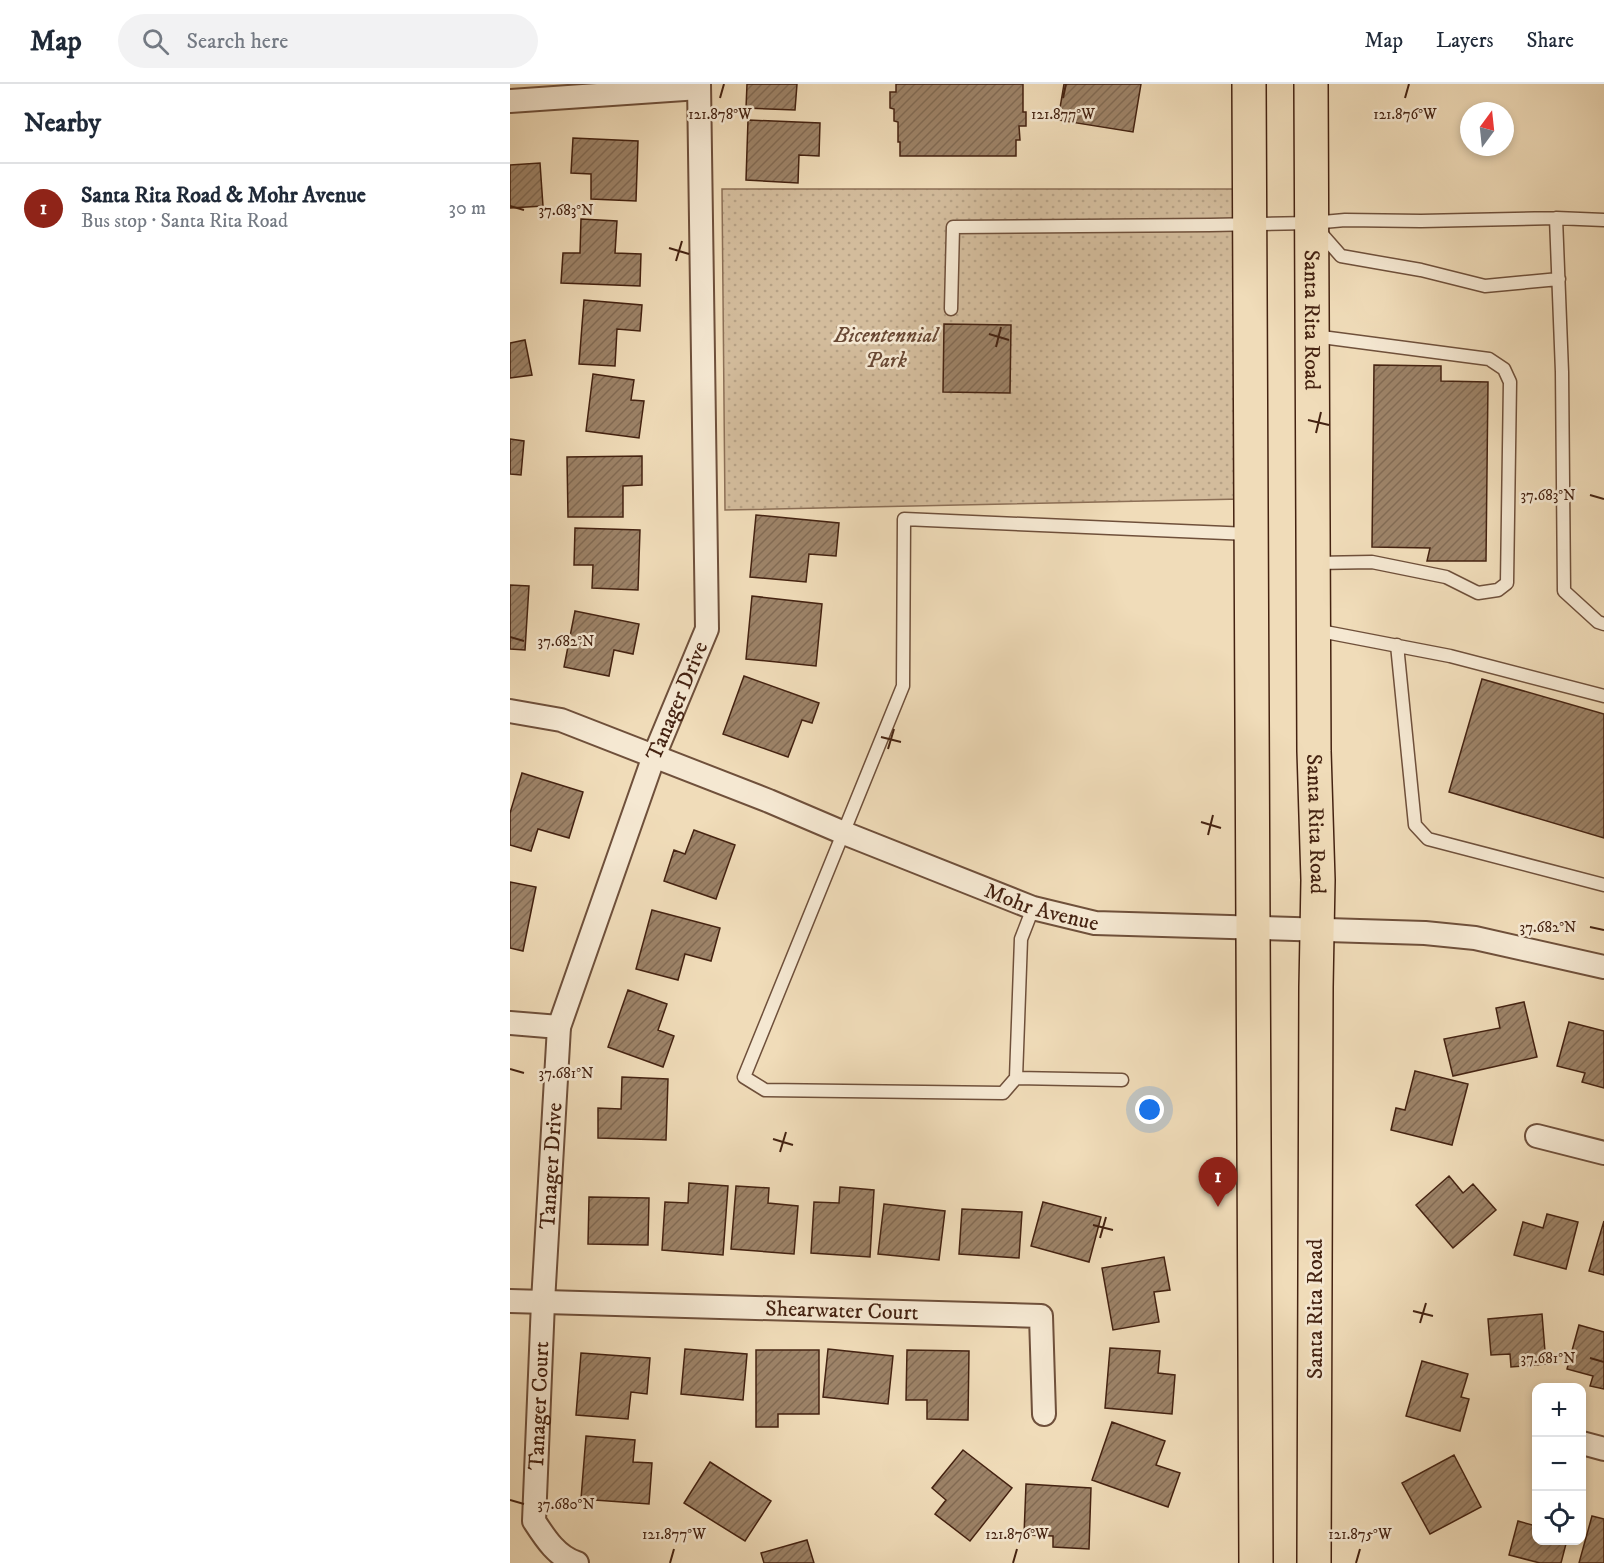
<!DOCTYPE html>
<meta charset="utf-8">
<style>
:root{--surface:#fff;--page:#f2f2f3;--text:#1f2937;--muted:#747a83;--line:#e0e1e3;--accent:#8f2418}
body{margin:0;font-family:"IM FELL DW Pica",serif;background:var(--page);color:var(--text)}
.controls{position:absolute;right:18px;bottom:18px;display:grid;overflow:hidden;border-radius:12px;box-shadow:0 3px 9px #0003}
.controls button{width:54px;height:54px;display:grid;place-items:center;padding:0;border:0;border-bottom:2px solid var(--line);background:var(--surface);color:var(--text);font:30px sans-serif}
.compass{position:absolute;left:950px;top:18px;width:54px;height:54px;border-radius:50%;background:var(--surface);box-shadow:0 3px 9px #0003;rotate:15deg}
.you{position:absolute;left:640px;top:1026px;width:21px;height:21px;margin:-15px;border:4px solid #fff;border-radius:50%;background:#1a73e8;box-shadow:0 0 0 9px #1a73e833}
.badge{display:grid;place-items:center;width:39px;height:39px;border-radius:50%;background:var(--accent);color:#fff;font-size:20px;font-weight:700}
.pin{position:absolute;translate:-50% -50px;filter:drop-shadow(0 2px 3px #0008)}
.pin::after{content:'';position:absolute;top:32px;width:21px;height:18px;background:inherit;clip-path:polygon(0 0,100% 0,50% 100%)}
.list{margin:0;padding:0;list-style:none}
h2{display:flex;justify-content:space-between;align-items:center;height:78px;margin:0;padding:0 24px;font-size:26px}
h2 small{font-size:20px;font-weight:400;color:var(--muted)}
.list li{display:grid;grid-template-columns:39px 1fr auto;gap:18px;align-items:center;box-sizing:border-box;height:90px;padding:0 24px;border-top:2px solid var(--line)}
.list b{display:block;font-size:22px;white-space:nowrap}
.list p{margin:0;font-size:20px;white-space:nowrap;color:var(--muted)}
.list em{font-size:20px;font-style:normal;color:var(--muted)}
.icon{flex:none;width:33px;height:33px;fill:none;stroke:currentColor;stroke-width:2;stroke-linecap:round;stroke-linejoin:round}
.map{position:relative;flex:none;width:1094px;height:1479px;overflow:hidden}
header{display:flex;align-items:center;gap:36px;box-sizing:border-box;height:84px;padding:0 30px;background:var(--surface);border-bottom:2px solid var(--line)}
header strong{font-size:28px}
nav{display:flex;gap:33px;margin-inline-start:auto;font-size:21px}
.search{width:420px;height:54px;background:var(--page);display:flex;align-items:center;gap:15px;box-sizing:border-box;padding:0 21px;border-radius:33px;color:var(--muted);font-size:22px}
main{display:flex}
aside{flex:1;background:var(--surface)}
.map>svg:first-child{display:block}
</style>
<header>
<strong>Map</strong>
<div class="search"><svg class="icon" aria-label="search" viewBox="0 0 24 24"><circle cx="10" cy="10" r="6"/><path d="M15 15l6 6"/></svg>Search here</div>
<nav><a>Map</a><a>Layers</a><a>Share</a></nav>
</header>
<main>
<aside>
<h2>Nearby<small></small></h2>
<ul class="list">
<li><span class="badge">1</span><div><b>Santa Rita Road &amp; Mohr Avenue</b><p>Bus stop · Santa Rita Road</p></div><em>30 m</em></li>
</ul>
</aside>
<div class="map">
<svg width="1094" height="1479" viewBox="0 0 1094 1479">
<defs>
<pattern id="grass-dots" width="8" height="8" patternUnits="userSpaceOnUse" patternTransform="scale(1.5)"><rect width="8" height="8" fill="#d3bc9c"/><path d="M2 2h.1M6 6h.1" fill="none" stroke="#b6a185" stroke-width="1.8" stroke-linecap="round"/></pattern>
<pattern id="building-hatch" width="6" height="6" patternUnits="userSpaceOnUse" patternTransform="scale(1.5)"><rect width="6" height="6" fill="#9d8368"/><path d="M-1 1l2-2M0 6l6-6M5 7l2-2" fill="none" stroke="#826b54"/></pattern>
</defs>
<rect width="100%" height="100%" fill="#f0dcb9"/>
<filter id="stains"><feTurbulence type="fractalNoise" baseFrequency=".00333" numOctaves="4"/><feColorMatrix values="0 0 0 0 .2 0 0 0 0 .09 0 0 0 0 .02 0 0 0 .5 -.17"/></filter>
<radialGradient id="worn" r=".72"><stop offset=".6" stop-color="#630" stop-opacity="0"/><stop offset="1" stop-color="#630" stop-opacity=".3"/></radialGradient>
<path fill="url(#grass-dots)" stroke="#8c6f56" stroke-width="1.5" d="M212 105H728L731 415 215 426Z"/>
<path fill="url(#building-hatch)" stroke="#421" stroke-width="1.5" d="M237 0H287L285 26 236 24Z
M386 0H513V28H516V42H509L510 56H506V72H390V58H388V38L384 37V25L380 24V8H386Z
M554 0H631L623 48 548 36Z
M238 36 310 39 309 72 289 71 288 99 236 96Z
M63 54 128 57 126 117 81 115V90L61 89Z
M30 79 33 122 0 124V81Z
M71 135 107 137 105 169 131 170 130 202 51 199 53 169H70Z
M74 216 132 221 130 247 107 245 105 282 69 280Z
M434 240 501 241 500 309 433 308Z
M15 256 22 291 0 294V259Z
M864 281 931 282V297L978 298 976 477H917L920 464 862 463Z
M83 290 124 296 121 316 134 317 129 354 76 347Z
M0 355 14 357 11 391 0 390Z
M132 372V401L113 402V433H58L57 373Z
M246 431 329 439 326 472 299 470 296 498 240 493Z
M65 444 130 446 128 506 82 504 83 481H64Z
M0 501 19 502 15 566 0 565Z
M242 512 312 520 306 582 236 575Z
M65 527 129 540 123 570 104 566 99 592 54 583Z
M234 592 309 619 302 639 292 636 278 673 213 650Z
M972 595 1094 630V754L939 708Z
M12 689 73 708 59 754 28 745 21 767 0 761V729Z
M184 746 225 761 206 815 154 797 164 766 175 770Z
M0 798 26 803 13 867 0 864Z
M142 826 210 844 201 877 175 870 168 896 126 885Z
M118 906 157 920 148 946 164 952 153 983 98 963Z
M1014 918 1027 973 943 992 934 955 990 944 986 924Z
M1059 938 1094 947V1004L1072 998 1075 989 1047 982Z
M905 987 958 1000 942 1061 881 1046 886 1024 895 1026Z
M112 993 158 995 156 1056 88 1054V1024L111 1025Z
M939 1092 953 1109 963 1100 986 1126 943 1164 906 1121Z
M179 1099 218 1102 213 1171 152 1166 155 1118 178 1119Z
M226 1102 259 1104 258 1119 288 1122 284 1170 221 1165Z
M330 1103 364 1106 360 1173 301 1169 304 1118 329 1119Z
M79 1113 139 1114 138 1161 78 1160Z
M533 1118 591 1133 579 1178 521 1162Z
M374 1120 435 1127 429 1176 368 1170Z
M452 1125 512 1128 509 1174 449 1170Z
M1037 1130 1068 1138 1056 1185 1004 1171 1013 1138 1033 1144Z
M1094 1137V1191L1079 1187Z
M654 1173 660 1206 644 1208 649 1238 603 1246 592 1184Z
M1032 1230 1036 1280 1001 1283 1000 1270 981 1271 978 1235Z
M1069 1241 1094 1248V1305L1080 1302 1083 1292 1057 1285Z
M600 1264 650 1267 648 1289 665 1291 662 1330 595 1324Z
M175 1265 237 1270 233 1316 171 1310Z
M318 1265 383 1272 378 1320 313 1313Z
M246 1266H309V1330H268V1343H246Z
M397 1266 459 1267 458 1336 417 1335V1316H396Z
M71 1269 140 1274 137 1310 121 1308 118 1335 66 1331Z
M912 1277 958 1290 951 1313 959 1315 950 1347 896 1332Z
M602 1338 655 1357 646 1381 670 1389 658 1423 582 1396Z
M76 1352 125 1356 123 1378 142 1379 139 1420 71 1415Z
M453 1366 502 1404 460 1457 425 1430 436 1416 422 1404Z
M944 1371 971 1423 920 1450 892 1399Z
M200 1378 261 1417 235 1457 174 1419Z
M516 1400 581 1404 579 1465 543 1463V1452L514 1451Z
M1082 1432 1094 1435V1479H1069Z
M1008 1437 1026 1442V1456H1057L1051 1479H1030L999 1471Z
M297 1456 304 1479H254L251 1469Z"/>
<g fill="none" stroke-linecap="round" stroke-linejoin="round">
<g stroke="#6f503b" stroke-width="15">
<path id="lane" d="M1046 134 1052 288 1054 507 1088 538 1094 540
M809 147 831 172 911 186 975 202 1049 195
M441 225 443 143 700 141 802 139 835 136 911 137 1046 134 1094 136
M804 252 979 275 994 285 1000 298 997 499 988 506 968 509 936 493 862 478 806 479
M805 546 940 572 1094 612
M887 561 905 741 918 755 1094 801
M523 824 511 855 506 994 612 996
M506 994 493 1009 255 1006 234 993 393 602 394 435 739 450"/>
</g>
<g stroke="#6f503b" stroke-width="26">
<g id="street">
<path d="M0 17 189 4"/>
<path id="s1" d="M0 627 51 636 259 717 334 749 523 824 585 839 915 849 965 854 1094 883"/>
<path d="M0 939 49 943"/>
<path d="M1027 1052 1094 1069"/>
<path id="s2" d="M0 1217 531 1232 534 1330"/>
<path d="M1072 1359 1094 1365"/>
<path id="s3" d="M67 1479C47 1473 35 1454 24 1437L33 1218 49 943 144 672 197 545 189 0"/>
</g>
</g>
<g stroke="#421" stroke-width="36">
<g id="primary">
<path d="M739 0 746 1479"/>
<path id="s4" d="M801 0 804 667 808 796 806 903 804 1479"/>
</g>
</g>
<use href="#lane" stroke="#f5e8d2" stroke-width="12"/>
<use href="#street" stroke="#f5e8d2" stroke-width="22"/>
<use href="#primary" stroke="#f0dcb9" stroke-width="33"/>
</g>
<path fill="none" stroke="#421" stroke-width="2" d="M210 14 214 0M553 14 556 0M895 14 899 0M0 122 14 126M159 164 179 170M166 177 172 157M479 250 499 256M486 263 491 243M798 336 819 341M806 349 811 328M1080 411 1094 415M0 553 14 557M371 653 391 658M378 665 384 645M691 738 711 744M698 751 703 731M1080 843 1094 846M0 985 14 989M263 1055 283 1061M270 1068 276 1048M583 1141 603 1146M590 1154 596 1133M903 1227 923 1232M910 1239 916 1219M1080 1274 1094 1278M0 1416 14 1420M160 1479 164 1465M503 1479 507 1465M846 1479 850 1465"/>
<g text-anchor="middle" dominant-baseline="central" stroke-width="5" stroke-linejoin="round" paint-order="stroke">
<g font-size="22" fill="#421" stroke="#f5e8d2">
<text stroke="none"><textPath href="#s4" startOffset="236">Santa Rita Road</textPath></text>
<text stroke="none"><textPath href="#s3" startOffset="903">Tanager Drive</textPath></text>
<text stroke="none"><textPath href="#s4" startOffset="740">Santa Rita Road</textPath></text>
<text stroke="none"><textPath href="#s1" startOffset="568">Mohr Avenue</textPath></text>
<text stroke="none"><textPath href="#s3" startOffset="417">Tanager Drive</textPath></text>
<text transform="translate(805 1225) rotate(-90)">Santa Rita Road</text>
<text stroke="none"><textPath href="#s2" startOffset="332">Shearwater Court</textPath></text>
<text stroke="none"><textPath href="#s3" startOffset="177">Tanager Court</textPath></text>
</g>
<g font-size="22" font-style="italic" fill="#684834" stroke="#f5e8d2">
<text x="376" y="251">Bicentennial<tspan x="376" dy="25">Park</tspan></text>
</g>
</g>
<g font-size="15" text-anchor="middle" fill="#421" stroke="#f5e8d2" stroke-width="5" stroke-linejoin="round" paint-order="stroke">
<text x="210" y="35">121.878°W</text>
<text x="553" y="35">121.877°W</text>
<text x="895" y="35">121.876°W</text>
<text x="56" y="131">37.683°N</text>
<text x="1038" y="416">37.683°N</text>
<text x="56" y="562">37.682°N</text>
<text x="1038" y="848">37.682°N</text>
<text x="56" y="994">37.681°N</text>
<text x="1038" y="1279">37.681°N</text>
<text x="56" y="1425">37.680°N</text>
<text x="164" y="1455">121.877°W</text>
<text x="507" y="1455">121.876°W</text>
<text x="850" y="1455">121.875°W</text>
</g>
<rect width="100%" height="100%" filter="url(#stains)"/>
<rect width="100%" height="100%" fill="url(#worn)"/>
</svg>
<div class="controls">
<button>+</button>
<button>−</button>
<button><svg class="icon" aria-label="locate" viewBox="0 0 24 24"><circle cx="12" cy="12" r="6"/><path d="M12 2v4M12 18v4M2 12h4M18 12h4"/></svg></button>
</div>
<svg class="compass" viewBox="-18 -18 36 36"><path d="M0-13l5 13h-10z" fill="#e53935"/><path d="M0 13l5-13h-10z" fill="#747a83"/></svg>
<div class="you"></div>
<div class="pin badge" style="left:708px;top:1123px">1</div>
</div>
</main>
